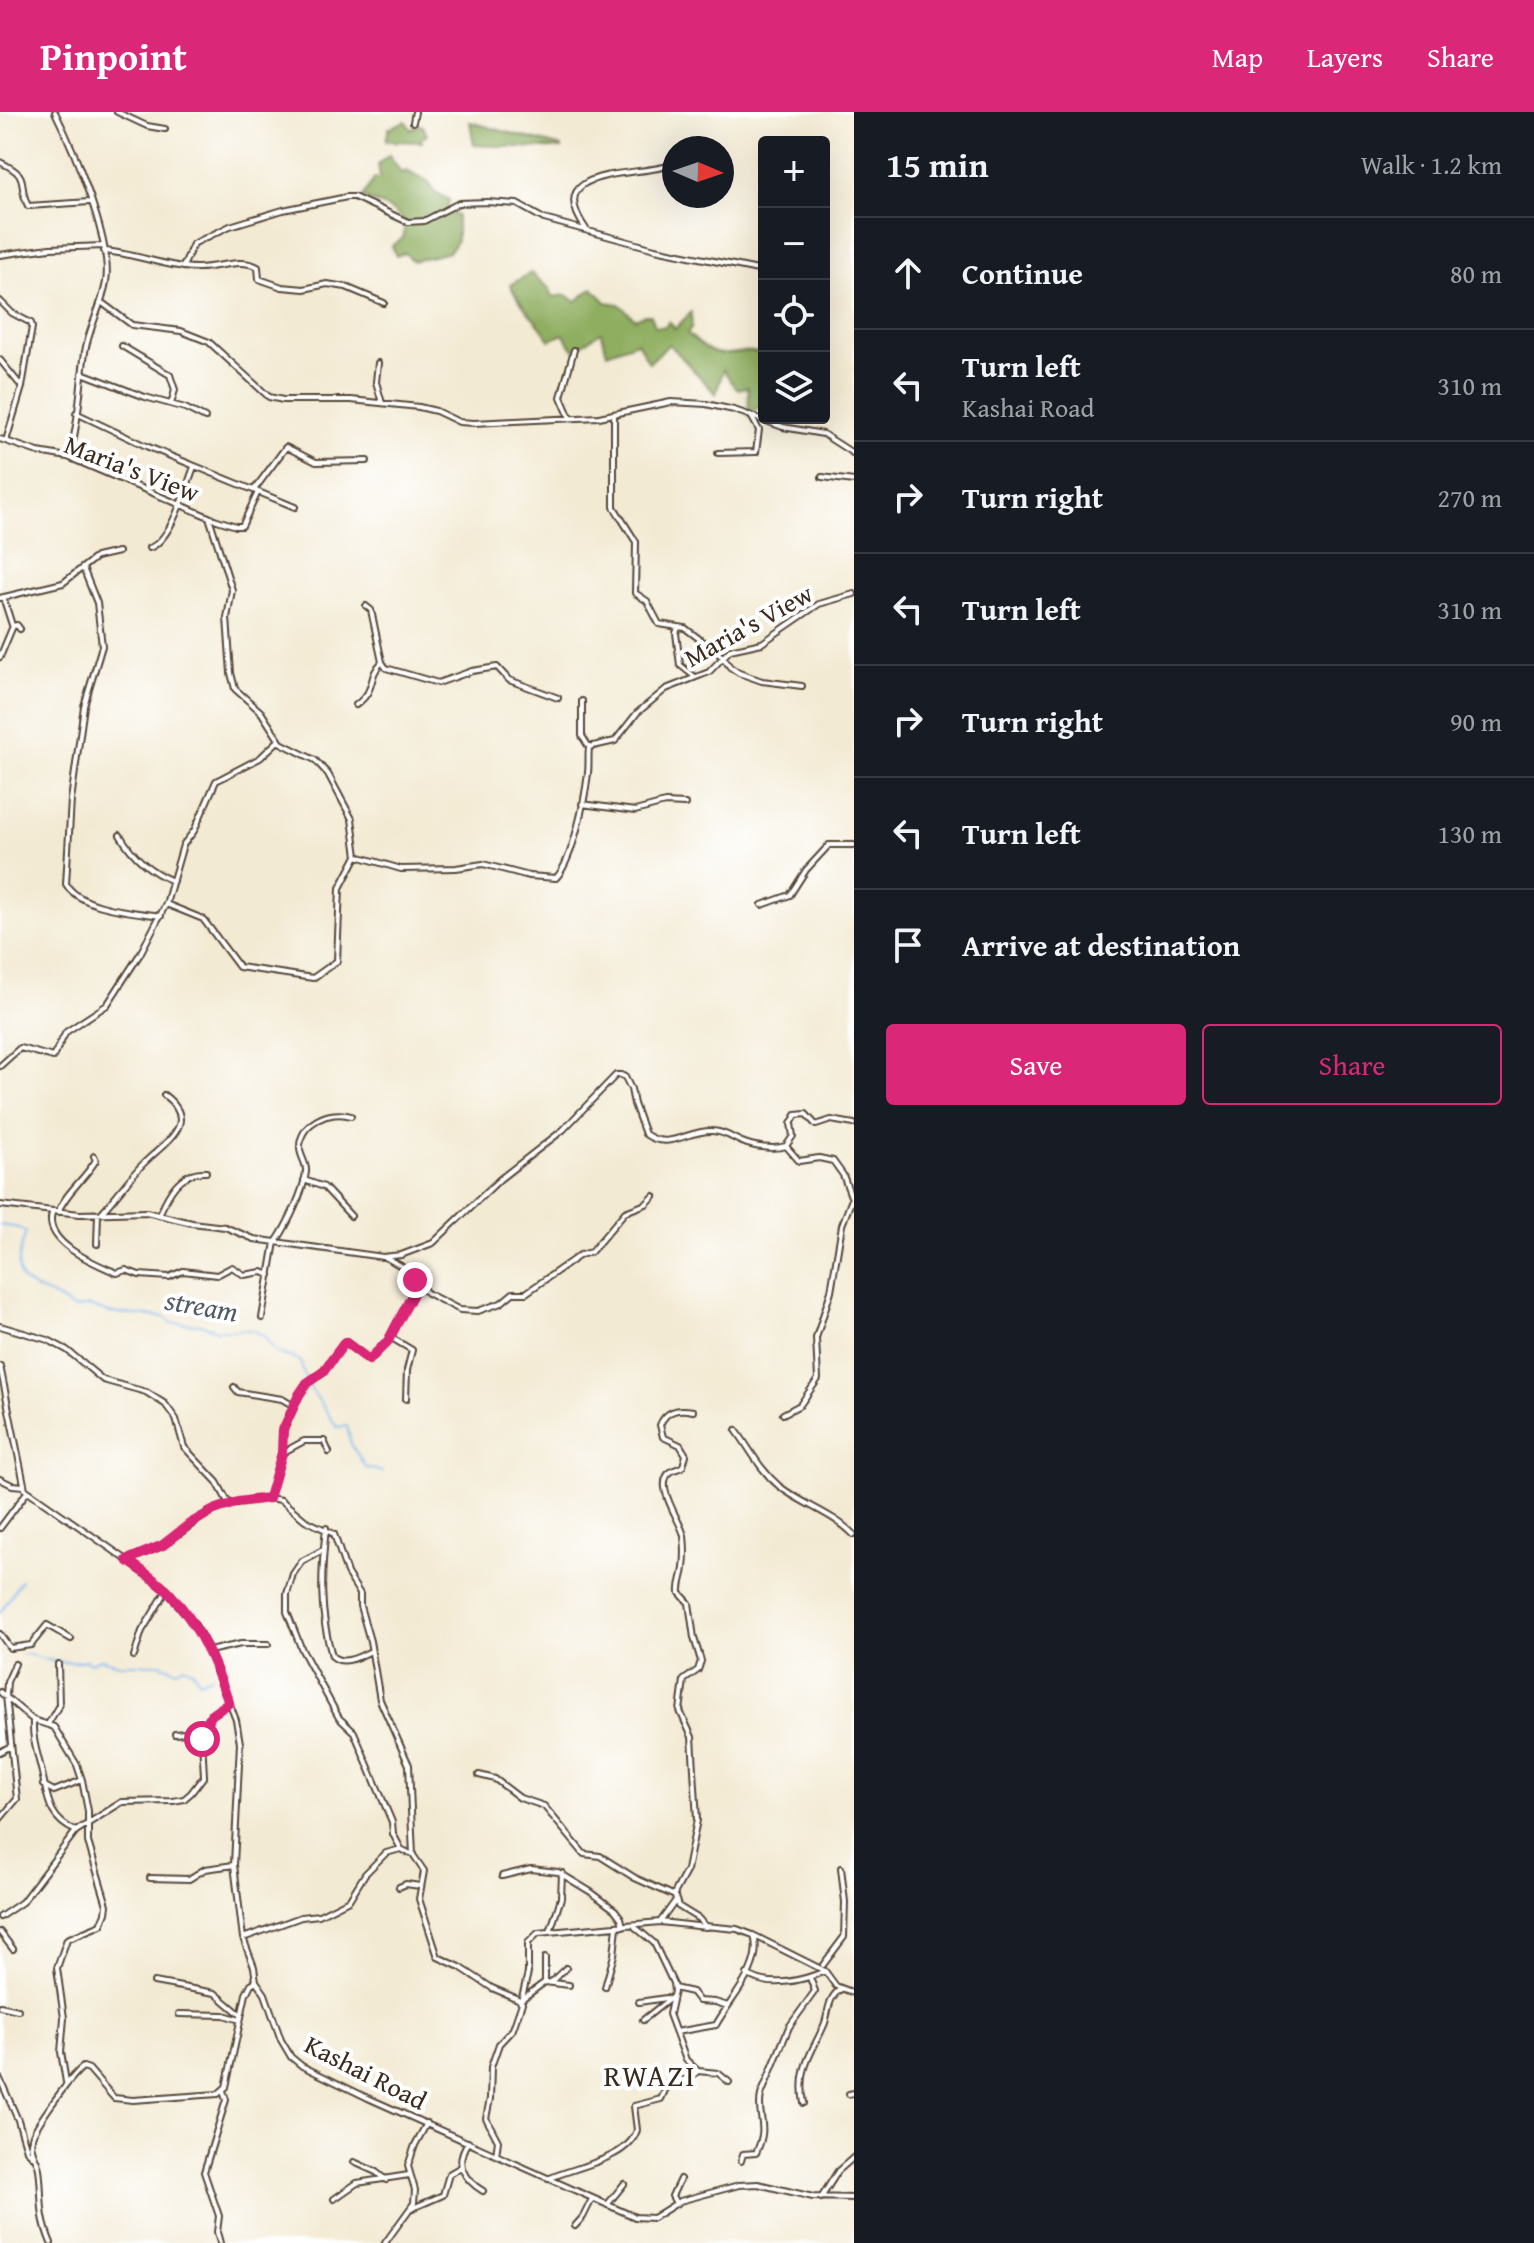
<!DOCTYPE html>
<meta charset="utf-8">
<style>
:root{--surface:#171b24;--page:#20242c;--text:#f1f3f6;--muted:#9ea1a6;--line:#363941;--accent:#db2777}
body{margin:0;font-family:"Gentium Book Plus",serif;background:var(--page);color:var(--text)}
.controls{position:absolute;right:24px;top:24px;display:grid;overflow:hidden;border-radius:8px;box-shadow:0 8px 32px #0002}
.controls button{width:72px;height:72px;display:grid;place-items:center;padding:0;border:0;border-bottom:2px solid var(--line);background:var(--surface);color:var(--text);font:40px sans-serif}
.compass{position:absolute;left:662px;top:24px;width:72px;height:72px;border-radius:50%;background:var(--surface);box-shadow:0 8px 32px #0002;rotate:92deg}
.stop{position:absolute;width:24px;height:24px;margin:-18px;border:6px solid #db2777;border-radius:50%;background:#fff}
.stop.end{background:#db2777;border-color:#fff;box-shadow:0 2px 8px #0008}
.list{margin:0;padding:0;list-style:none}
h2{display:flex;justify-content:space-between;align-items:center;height:104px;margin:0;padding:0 32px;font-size:34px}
h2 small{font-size:26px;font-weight:400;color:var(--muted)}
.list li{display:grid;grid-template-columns:52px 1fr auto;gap:24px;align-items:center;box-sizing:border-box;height:112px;padding:0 32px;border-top:2px solid var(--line)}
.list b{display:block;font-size:30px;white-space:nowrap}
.list p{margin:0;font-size:26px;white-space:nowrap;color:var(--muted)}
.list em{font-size:26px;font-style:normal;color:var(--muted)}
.actions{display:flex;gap:16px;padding:24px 32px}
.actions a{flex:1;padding:18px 0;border:2px solid var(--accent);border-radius:8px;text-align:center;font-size:28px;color:var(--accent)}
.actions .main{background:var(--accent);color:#fff}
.icon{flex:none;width:44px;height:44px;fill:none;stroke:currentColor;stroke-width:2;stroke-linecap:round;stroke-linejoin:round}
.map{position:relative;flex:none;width:854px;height:2131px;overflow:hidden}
header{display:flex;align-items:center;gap:48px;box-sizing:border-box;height:112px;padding:0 40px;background:var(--accent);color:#fff}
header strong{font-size:38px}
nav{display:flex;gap:44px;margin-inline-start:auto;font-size:28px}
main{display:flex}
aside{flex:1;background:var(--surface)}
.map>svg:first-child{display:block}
</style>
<header>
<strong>Pinpoint</strong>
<nav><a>Map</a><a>Layers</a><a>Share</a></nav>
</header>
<main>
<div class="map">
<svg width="854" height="2131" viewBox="0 0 854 2131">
<rect width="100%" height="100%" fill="#fff"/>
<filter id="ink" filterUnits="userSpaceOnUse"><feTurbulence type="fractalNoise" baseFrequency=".0125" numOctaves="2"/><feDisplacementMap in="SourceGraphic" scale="16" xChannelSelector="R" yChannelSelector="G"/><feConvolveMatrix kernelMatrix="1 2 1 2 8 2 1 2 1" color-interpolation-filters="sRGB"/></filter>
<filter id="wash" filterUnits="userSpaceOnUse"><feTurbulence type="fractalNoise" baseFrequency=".006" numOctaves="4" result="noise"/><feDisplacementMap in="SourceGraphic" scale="32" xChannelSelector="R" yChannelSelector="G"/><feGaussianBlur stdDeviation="1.8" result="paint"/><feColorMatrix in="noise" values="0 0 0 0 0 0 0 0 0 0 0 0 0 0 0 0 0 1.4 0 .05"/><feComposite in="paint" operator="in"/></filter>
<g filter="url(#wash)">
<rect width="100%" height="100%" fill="#f3ead3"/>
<path fill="#8fae61" stroke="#656c40" stroke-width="2" d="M406 9 411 18 418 13 423 14 427 23 420 27 422 30 386 29 389 16Z
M470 10 562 35V37L474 33Z
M389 43 402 62 406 59 428 69 434 79 449 88 447 99 457 103V128L449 140 413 149 405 141 396 144 392 134 403 126 405 109 390 97 363 85 374 67H380L378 52Z
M531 161 549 176 552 185 566 183 576 189 593 176 606 190 619 192 635 207 644 203H651L655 214 665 215 669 209 675 217 691 200 692 215 687 221C698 231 710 243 726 242 743 242 746 236 764 243V290L749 303 748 275 737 277 723 258 716 282 669 232 649 251 637 230 607 241 601 220 574 238 563 222 550 228C537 208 521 195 510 173Z"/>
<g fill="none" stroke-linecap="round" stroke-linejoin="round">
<path stroke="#7bb7ed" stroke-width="2" d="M0 1113 19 1116 26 1120C3 1186 37 1167 73 1197L89 1194 109 1201 164 1205 172 1211 200 1212 217 1218H253L264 1224 276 1240 300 1249 307 1271 337 1315 347 1314 351 1332 365 1355 382 1360
M0 1501 21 1468
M22 1542C32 1542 38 1546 48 1548 57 1551 79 1550 86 1548L90 1551 101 1547 119 1552H159L177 1558 184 1554 193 1559 199 1569 211 1564"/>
</g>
</g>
<g filter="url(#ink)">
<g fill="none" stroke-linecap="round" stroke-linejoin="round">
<g stroke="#574739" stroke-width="8">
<path id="minor" d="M55 0C73 36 113 131 106 170 102 194 89 215 85 240 80 273 79 313 69 344
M117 0 147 14 165 17
M413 10 415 0
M0 50C33 66 16 69 28 94L90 90
M722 53H723
M586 117C540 52 640 66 674 52
M104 139C134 141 169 156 196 156 216 157 240 145 258 155L259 167 282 175 304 177 327 172 346 175 384 191
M0 143 50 136 104 134
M183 155 193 132 230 114 283 98 347 85H354L408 110 424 109 459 91 487 90 517 92 544 107 655 137 758 158
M0 189 12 201 31 211 32 215 22 275 6 329
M101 190 132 213 181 219 209 230 269 285 283 288H351L419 295 436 299 459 310 474 311 599 305 671 290 706 292 734 298 783 315 823 322 854 342
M122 234 170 263 175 278 171 292
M0 248 22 275
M378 251 376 270 382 291
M82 261 145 285 185 296 205 306
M76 301 146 334 295 395
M614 302V395L636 430 635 481 647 489 659 512 685 516 723 545 730 555 739 561 762 569 802 574
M570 306 561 285 574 238
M0 327 38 340 68 345 209 405 232 478 227 506 231 561 235 577 261 600 281 631 315 648 328 662 352 707 357 744 401 757 456 756 483 752 529 764 556 766C573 748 585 687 588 661 589 652 588 644 589 635L615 629 637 601 666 577 709 560 730 538 762 531 819 492 854 482
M718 341 756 340 759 318 751 304
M822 365 854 369
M254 378 286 335 316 350 367 349
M211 406 236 414H242L258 380
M149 436C171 430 186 375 194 355
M83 456 97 491 102 534 84 594 71 688 66 772C80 797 135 800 161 804
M3 485 12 513
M0 486 63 471 96 445 118 440
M366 494 371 498 382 550 386 556 438 571 472 559 497 555 509 568 558 586
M678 516 676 521 680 553 695 565
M0 545 13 514 17 513 20 517
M582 589V624L589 635
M356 593C378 576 366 567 382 550
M582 692 635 699 665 691 685 692
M120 723C133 745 150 760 173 769
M166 792 203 807 239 855 313 866 337 849 340 776 357 744
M762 793 790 783 806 758 829 733H854
M0 954 20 936 53 945 66 920 107 893 140 842 166 792 183 733 194 719 216 669 260 646 278 629
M304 1068 324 1075 351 1104
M0 1093 80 1102 146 1100 192 1111 225 1115 254 1127 383 1145 401 1143 433 1131 500 1067 563 1018 616 963H621L625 965 631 977 634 992 645 1022C669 1039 687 1018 712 1019 724 1019 732 1026 742 1030 754 1035 774 1038 786 1034L793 1024 791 1012 796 1003 806 1002 816 1013 831 1008 854 1012
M58 1100C66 1080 85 1067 96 1048L94 1044
M52 1101C43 1131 94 1151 117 1161L126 1158 139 1163 169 1165 183 1159 217 1163 232 1155 244 1163 262 1160 270 1163
M101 1101C116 1085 128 1067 143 1052 163 1031 202 1012 164 983
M159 1103C168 1082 180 1058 206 1060
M276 1130C287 1114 304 1079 306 1060 307 1051 300 1045 300 1036 299 1011 330 997 351 1004
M97 1132 98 1102
M385 1145 401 1154 427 1181 460 1198 478 1199 501 1191 513 1181H526L580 1143 591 1140 625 1100 646 1092 654 1084
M262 1206 275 1130
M0 1214 48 1228 67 1238 103 1268 146 1280 165 1292 176 1307 184 1335 217 1370 229 1392
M390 1225 412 1238 407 1258 406 1287
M0 1254 25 1377 127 1448 167 1478 196 1515 209 1539 236 1608 240 1631 234 1753 243 1826 254 1855 256 1869 265 1882 281 1928 291 1945 302 1954 368 1986 635 2105 653 2106 680 2089 739 2073 758 2072 813 2085 854 2086
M234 1275 238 1280 282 1287 294 1294
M693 1299C678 1296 666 1298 660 1313L663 1325 680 1333 686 1343 683 1354C680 1357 675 1357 672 1359 651 1371 682 1410 684 1424 685 1433 685 1448 684 1456 683 1466 679 1471 680 1481L689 1491 694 1526 701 1549 698 1558 684 1568 680 1599 692 1625 697 1708 687 1758 674 1782 678 1794 699 1807 705 1814 737 1817 753 1823 825 1859 836 1874 854 1881
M783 1302 800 1293 818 1267 816 1226 831 1179 842 1113 852 1087 843 1063 833 1049 819 1046 799 1049 786 1034
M736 1318C750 1337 760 1358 779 1374 803 1393 833 1401 854 1423
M282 1341 304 1329H324L329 1340
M0 1367 12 1373 24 1374
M269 1386 282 1341 283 1318 299 1283 307 1271 323 1260 345 1230 368 1247 371 1246 388 1229 418 1172
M0 1416 27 1380
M326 1416C321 1460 319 1500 332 1544 343 1554 359 1545 371 1539
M323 1438 302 1449 293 1462 287 1482V1500L302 1538 339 1606 354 1620 392 1710 393 1722 401 1737
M127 1448 163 1433 208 1401 229 1392 251 1388 269 1386 281 1388 305 1408 334 1422 347 1461 360 1482V1494L370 1529 380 1588 409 1653 413 1743 424 1759 419 1787 438 1845 460 1855 492 1876 518 1887 522 1891 513 1917 499 1932 491 1955 490 1987 486 2006 498 2029 496 2043
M0 1522 10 1536 31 1533 47 1513 71 1527
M209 1539 241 1532H268
M134 1544 142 1519 167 1478
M0 1580 33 1608 54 1615 77 1653 82 1668 88 1699V1730L107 1793 106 1801 101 1813 67 1827 57 1856 64 1906 61 1940 66 1970
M33 1609C32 1628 38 1643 42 1661 48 1686 48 1707 76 1719
M48 1612 59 1593 58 1552
M175 1622 185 1621 202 1627
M0 1640 11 1634
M479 1663 495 1667 520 1686 544 1694 584 1742 600 1744 635 1766 675 1784
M43 1673 54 1679 82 1668
M0 1707 17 1687 6 1584 7 1570 15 1552
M502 1764 531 1757 558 1760 591 1780 615 1798 621 1806 623 1814
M150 1766 189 1767 205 1757 234 1753
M399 1775 406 1772 420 1774
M0 1805 22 1790 76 1719 122 1690 173 1689 184 1687 191 1681 204 1664 202 1627 209 1605 229 1591
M660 1810 676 1788
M635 1815 654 1831 673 1871 674 1879 669 1902 686 1948 698 1959 718 1961 729 1970
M0 1820 13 1837
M550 1820 561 1786 562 1761
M243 1826 301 1805 319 1803 349 1788 365 1762 386 1741 401 1737 413 1743
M823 1853 844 1825 845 1790 841 1756
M747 1862C769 1877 802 1869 825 1859
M154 1870 215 1881 241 1903
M545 1870V1846
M551 1870 566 1856
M605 1875 614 1843 617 1815
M674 1876 692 1880 699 1889 715 1890 728 1894
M522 1887 545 1870 569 1873
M521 1889 528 1861V1831L538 1821 660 1810 706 1815
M639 1890 666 1886
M0 1894 18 1898
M179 1902 224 1903 240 1908
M643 1908 672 1885
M676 1920 716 1913C729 1888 764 1855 754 1824
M0 1967 18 2008 27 2038 32 2044
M849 1982 854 1981
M804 1991C797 1956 813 1940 825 1911 829 1898 828 1885 841 1877
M468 2030C454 2051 463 2067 483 2079
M741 2049 743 2042 756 2041C770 2012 756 2006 761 1983L789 1915 815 1879 810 1866
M354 2050 376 2060 386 2068
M548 2067C573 2055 628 2048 637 2018L634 1994 661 1987 668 1972 690 1966 698 1959
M821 2086 838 2059 854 2045
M334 2087 357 2071 409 2063
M676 2091 672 2084 680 2067
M607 2093 624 2072
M413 2096 443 2083 449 2062 461 2055
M575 2114 583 2105 592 2087
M51 2131C38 2100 43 2086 39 2057 37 2046 29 2039 32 2026 35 2013 72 1963 83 1955L89 1957 114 1986 133 1988 218 1982 226 1975 246 1882 251 1872 256 1869
M220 2131 217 2120 219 2104 204 2060 226 1988 223 1979
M385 2131 414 2091 415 2078 408 2054 415 2033 427 2011"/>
</g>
<use href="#minor" stroke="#fff" stroke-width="4"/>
</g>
</g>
<g fill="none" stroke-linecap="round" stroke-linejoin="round" filter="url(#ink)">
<path stroke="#db2777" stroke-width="10" d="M202 1627 211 1603 229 1591C215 1552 200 1515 172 1484 160 1470 142 1459 127 1448L163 1433 191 1411 214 1398 238 1390 269 1386 282 1341 283 1318 299 1283 307 1271 323 1260 345 1230 369 1248 388 1229 418 1172 415 1168"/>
</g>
<g text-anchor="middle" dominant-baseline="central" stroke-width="8" stroke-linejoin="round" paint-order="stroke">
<g font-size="26" fill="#3b2a1e" stroke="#fff">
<text transform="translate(132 356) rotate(21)">Maria's View</text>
<text transform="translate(748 513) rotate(-29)">Maria's View</text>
<text transform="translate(366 1960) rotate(27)">Kashai Road</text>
</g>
<g font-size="28" font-style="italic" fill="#515b66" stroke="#fff">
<text transform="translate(202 1193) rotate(10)">stream</text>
</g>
<g font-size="30" letter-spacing="2" fill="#3b2a1e" stroke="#fff">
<text x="650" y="1963">RWAZI</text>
</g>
</g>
</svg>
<div class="controls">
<button>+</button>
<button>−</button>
<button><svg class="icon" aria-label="locate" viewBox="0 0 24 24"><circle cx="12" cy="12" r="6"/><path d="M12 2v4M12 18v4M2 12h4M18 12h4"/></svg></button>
<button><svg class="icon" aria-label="layers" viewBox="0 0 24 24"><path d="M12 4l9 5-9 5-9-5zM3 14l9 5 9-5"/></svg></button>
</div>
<svg class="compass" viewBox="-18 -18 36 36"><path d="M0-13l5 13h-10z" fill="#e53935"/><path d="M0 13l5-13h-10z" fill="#9ea1a6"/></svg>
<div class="stop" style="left:202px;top:1627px"></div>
<div class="stop end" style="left:415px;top:1168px"></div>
</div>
<aside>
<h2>15 min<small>Walk · 1.2 km</small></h2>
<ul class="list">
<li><svg class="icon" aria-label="ahead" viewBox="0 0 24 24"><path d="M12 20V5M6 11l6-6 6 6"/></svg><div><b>Continue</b></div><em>80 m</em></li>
<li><svg class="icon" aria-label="left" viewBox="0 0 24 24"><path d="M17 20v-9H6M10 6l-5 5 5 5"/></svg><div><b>Turn left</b><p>Kashai Road</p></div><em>310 m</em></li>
<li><svg class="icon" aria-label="right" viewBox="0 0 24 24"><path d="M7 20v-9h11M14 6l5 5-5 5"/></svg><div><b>Turn right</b></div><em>270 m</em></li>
<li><svg class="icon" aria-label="left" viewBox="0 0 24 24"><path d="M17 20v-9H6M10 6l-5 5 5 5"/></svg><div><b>Turn left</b></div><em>310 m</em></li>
<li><svg class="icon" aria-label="right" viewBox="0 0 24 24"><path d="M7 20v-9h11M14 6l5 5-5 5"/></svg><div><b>Turn right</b></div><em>90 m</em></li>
<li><svg class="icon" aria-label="left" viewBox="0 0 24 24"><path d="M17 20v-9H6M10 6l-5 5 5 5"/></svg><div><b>Turn left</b></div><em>130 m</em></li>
<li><svg class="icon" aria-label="arrive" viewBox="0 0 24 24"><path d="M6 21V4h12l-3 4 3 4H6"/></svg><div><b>Arrive at destination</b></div></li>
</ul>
<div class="actions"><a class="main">Save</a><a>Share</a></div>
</aside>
</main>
